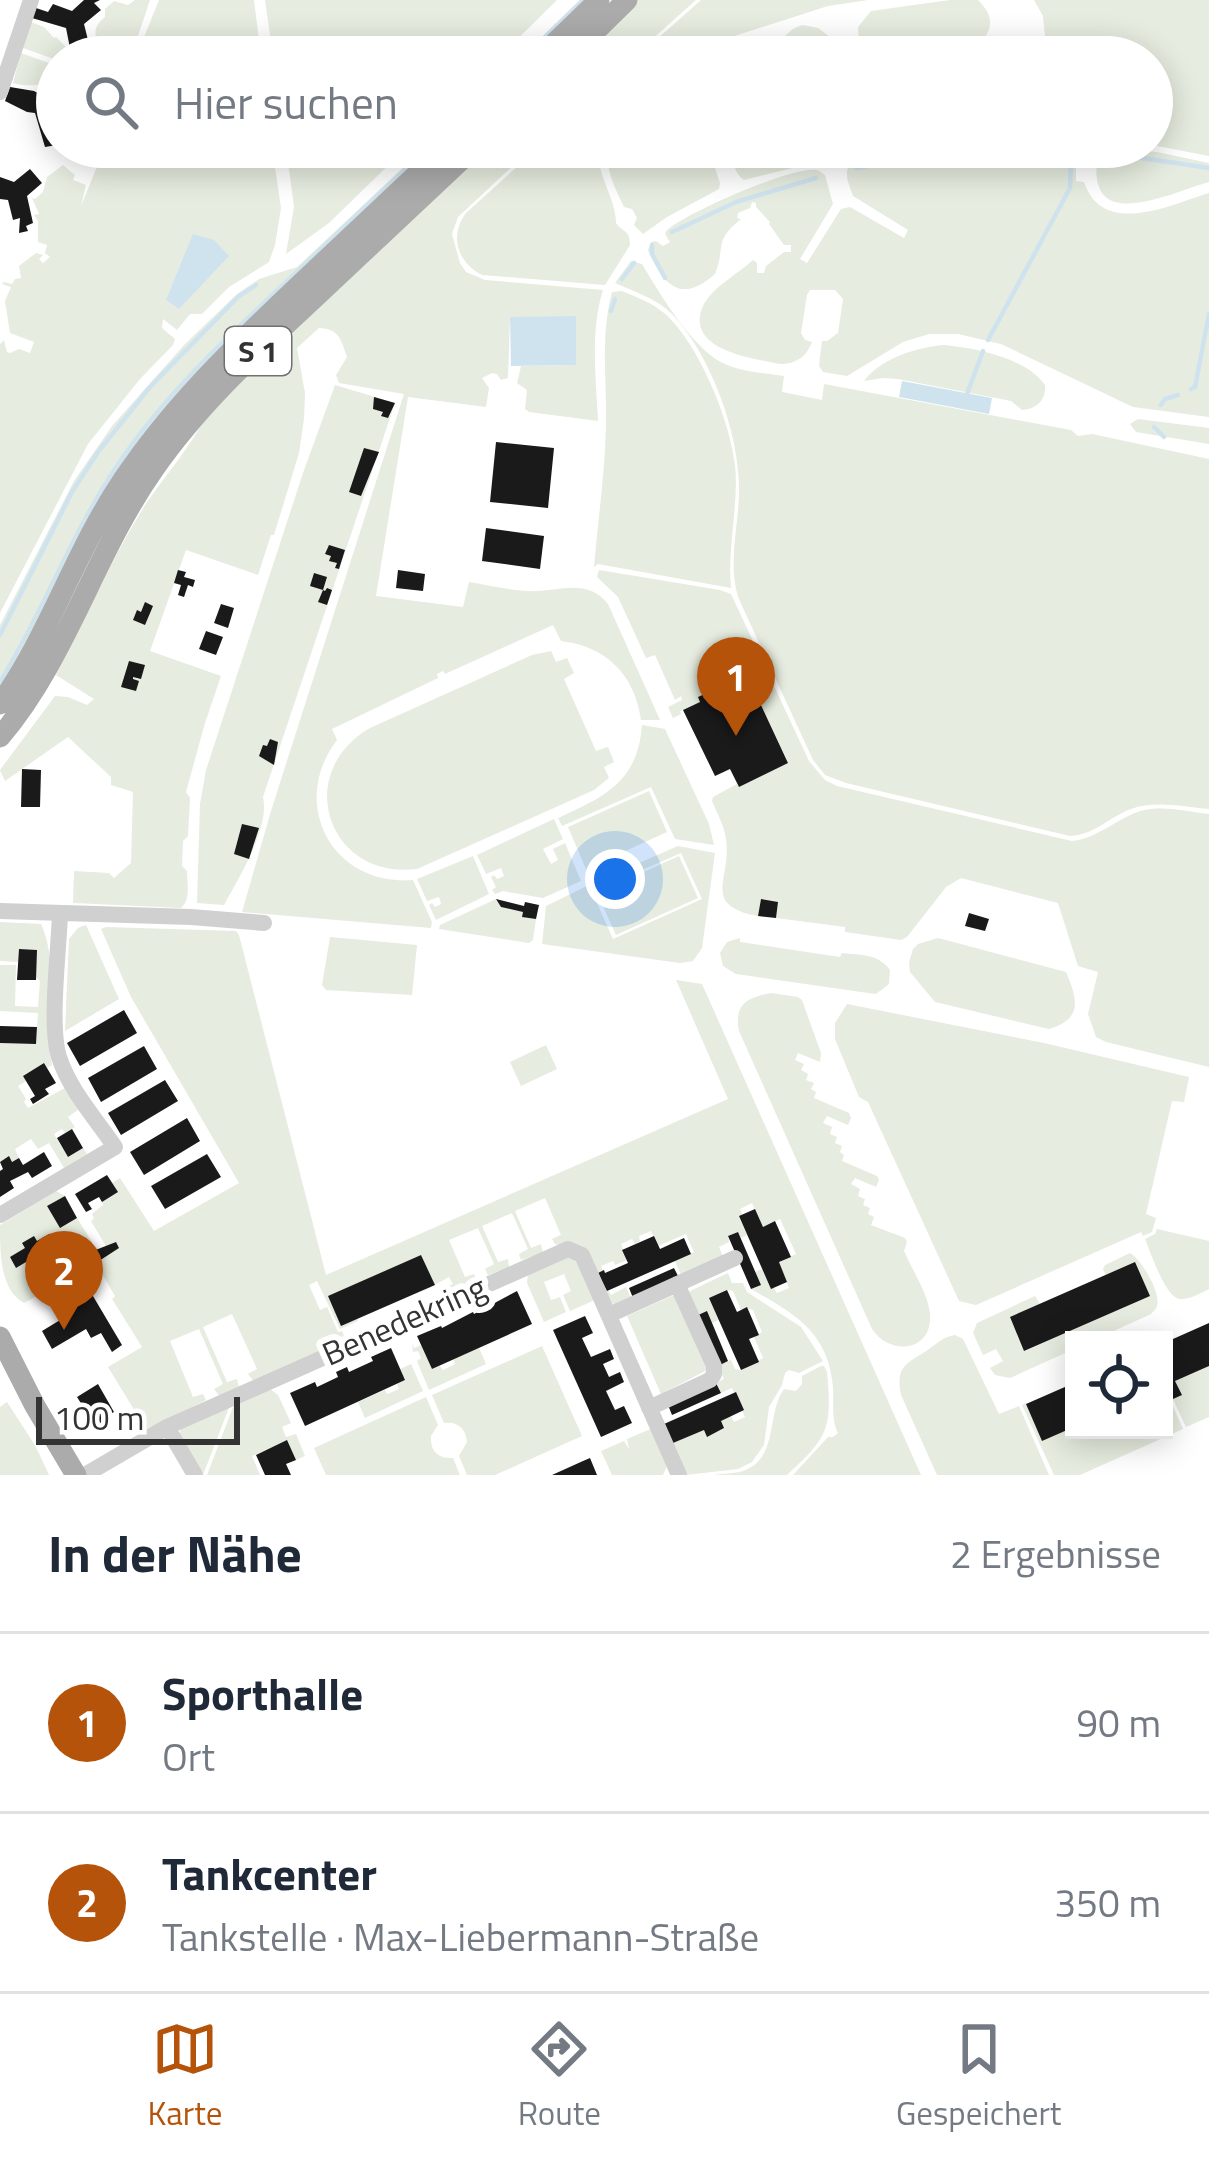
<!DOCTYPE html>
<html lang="de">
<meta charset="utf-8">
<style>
:root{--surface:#fff;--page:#f6f6f7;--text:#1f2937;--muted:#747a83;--line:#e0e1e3;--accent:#b45309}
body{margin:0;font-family:"Titillium Web",sans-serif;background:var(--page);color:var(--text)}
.controls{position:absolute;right:36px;bottom:36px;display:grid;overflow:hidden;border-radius:0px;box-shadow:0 6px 30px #0003}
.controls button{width:108px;height:108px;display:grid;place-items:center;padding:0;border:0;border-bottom:3px solid var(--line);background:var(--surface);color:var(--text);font:60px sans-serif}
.scale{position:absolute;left:36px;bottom:30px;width:204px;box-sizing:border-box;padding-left:12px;border:6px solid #333;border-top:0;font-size:33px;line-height:42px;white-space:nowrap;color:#333;-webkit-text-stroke:9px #fff;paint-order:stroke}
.you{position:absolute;left:615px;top:879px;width:42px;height:42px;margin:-30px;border:9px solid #fff;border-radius:50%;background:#1a73e8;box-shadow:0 0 0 18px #1a73e833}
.badge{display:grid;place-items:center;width:78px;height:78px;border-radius:50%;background:var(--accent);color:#fff;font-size:39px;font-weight:700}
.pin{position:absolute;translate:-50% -99px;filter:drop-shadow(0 3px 6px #0008)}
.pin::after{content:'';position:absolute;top:63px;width:42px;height:36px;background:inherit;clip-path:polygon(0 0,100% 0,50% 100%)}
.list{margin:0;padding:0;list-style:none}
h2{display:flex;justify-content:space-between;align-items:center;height:156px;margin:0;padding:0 48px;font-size:51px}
h2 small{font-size:39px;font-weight:400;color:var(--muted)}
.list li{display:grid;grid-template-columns:78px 1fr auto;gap:36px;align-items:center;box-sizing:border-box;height:180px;padding:0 48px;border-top:3px solid var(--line)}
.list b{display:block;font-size:45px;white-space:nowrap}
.list p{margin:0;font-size:39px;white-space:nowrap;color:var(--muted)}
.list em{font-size:39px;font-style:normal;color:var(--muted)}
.icon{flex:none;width:66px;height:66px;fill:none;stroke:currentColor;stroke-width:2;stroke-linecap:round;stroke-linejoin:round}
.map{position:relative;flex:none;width:1209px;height:1475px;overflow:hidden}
.search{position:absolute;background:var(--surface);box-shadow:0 6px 30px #0003;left:36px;right:36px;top:36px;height:132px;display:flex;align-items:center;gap:30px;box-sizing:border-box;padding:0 42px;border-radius:66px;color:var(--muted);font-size:45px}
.sheet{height:516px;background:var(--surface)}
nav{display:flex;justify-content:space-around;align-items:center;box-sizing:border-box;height:168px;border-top:3px solid var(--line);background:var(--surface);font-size:33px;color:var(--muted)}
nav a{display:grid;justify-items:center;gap:6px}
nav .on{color:var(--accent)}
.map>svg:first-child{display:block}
</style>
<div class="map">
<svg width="1209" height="1475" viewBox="0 0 1209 1475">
<rect width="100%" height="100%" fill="#fff"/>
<path fill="#e6ecdf" d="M135 0H150L131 57H98L101 43 96 38C94 27 98 23 105 17V9L114 1 128 5Z
M159 0H254L261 57H136Z
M265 0H557L499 57H273Z
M636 0H696L632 57H579Z
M701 0H868L828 6 719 41 724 55 741 57H637Z
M950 0H978C1002 24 986 36 969 57H874L859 42 858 27 871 11Z
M1034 0H1209V156L1152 145V57H1047L1043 16Z
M31 22 44 27 54 38 56 37 67 48V57H57V60L23 48Z
M803 25 818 28 857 57H775C781 42 786 29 803 25Z
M21 53 57 66V78C47 86 25 87 13 83Z
M105 147H272L281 208 275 245 269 262 229 287 202 314H190L177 330 163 319 162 328 175 339 173 345 140 379 88 444 0 613V344L4 340 7 352 10 353 19 349 30 353 34 342 10 333 5 301 11 287 2 284 4 282 12 284 15 279 21 278 19 266 36 253 43 255 39 259 43 263 50 257 45 253 47 245 38 242V221L34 215 39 214 32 198 35 199 43 192 47 177 63 165 75 175 73 180 86 185 81 206Z
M286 147H407L329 223 286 254 294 207Z
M425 147H436L215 356 0 691V625L74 481 112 426 184 345 237 294 259 279 297 267Z
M484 147H533L458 217 452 234 460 263 466 272 485 280 603 290C590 331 596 379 598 421L529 412 525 409 527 390 517 383 521 366 576 365 510 317 508 378 501 380 497 374 492 373 482 378 489 388 486 407 408 397 376 596 463 607 469 582C488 585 508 590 527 591 557 593 586 576 608 604L660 720H641C635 675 606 646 561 641L553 625 445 674 443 671 437 674 438 678 332 729 337 740C288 804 333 887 413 880L432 922 431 928 242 912 271 811 404 394 339 383 336 375 347 357C341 339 339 329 319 328L297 348 305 393 304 419 299 453 274 535H271L258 575 186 550 150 651 221 676 205 723 186 792 190 798 188 836 183 841 182 866 187 871C187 883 191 899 181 908L73 903 74 871 109 873 114 878 131 863 133 792 111 785V777L68 737 5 781 0 770 55 696 68 697 87 705 94 699 56 675C84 622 108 566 139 515 160 480 191 449 207 413Z
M539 147H597C598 178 616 199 616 223 623 233 630 229 630 245L605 285 482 275C457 262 449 236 466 213Z
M609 147H681L713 162 720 183 719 189 667 217 643 234 634 225 637 218 632 209 624 207C615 188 604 168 609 147Z
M735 147H877L744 180C734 174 731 158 735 147Z
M925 147H1067L1076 155V181L1084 182C1103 238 1170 205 1209 193V417L1133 407 1001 344 958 334H929L903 342 847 376 823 372 819 366 822 341H827L838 333 843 299 835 290H810L807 295 801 333 805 340 812 342C808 351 804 358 793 362 783 366 775 363 765 361 739 356 686 345 703 306 712 287 738 274 753 260L757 263V273H764L766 266 784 252H791V245H784L769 224 770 222 756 207V203L752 202 750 208 738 213 737 218 741 219C713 241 726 247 715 274 680 305 663 284 648 250L651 242 656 241 663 246 670 242 665 234 667 230C686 213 794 165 817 170 820 171 823 174 825 175L833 204 800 259 807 263 841 209 850 207 904 238 908 230 853 196C848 181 841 169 856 159Z
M1109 148 1157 152 1209 163V182C1167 194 1084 236 1098 154Z
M631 261 642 264C660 294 694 352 727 365 744 372 765 373 784 376L782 392 822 400 824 384 1071 430 1078 436 1092 434 1209 459V809C1184 807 1155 800 1131 809 1109 817 1094 835 1070 836L846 783 825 775 813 760 738 597C728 563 738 528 739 495 741 438 712 356 672 314 657 299 635 292 615 283Z
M622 291C636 297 651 302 664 313 698 342 730 420 735 465 739 506 727 547 731 588L598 564 594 567C598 520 605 472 606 425 607 378 600 339 612 292Z
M944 345C976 348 1026 358 1045 385 1046 400 1037 409 1022 410L1011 401 898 379 883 378 864 381C880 359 917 347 944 345Z
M335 385 395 403 263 797C270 828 239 877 224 905L197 903 200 804 206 770 303 473Z
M1138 419 1209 428V444L1136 432 1130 424Z
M599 570 720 590 731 594 809 761 825 780 837 786 1072 841C1102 838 1122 812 1151 809 1169 807 1191 812 1209 814V1067L1106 1042 1096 1037 1088 1014 1098 972 1078 966 1058 903 961 878 946 887 907 937 901 940 845 932V927L776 918 777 902 761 900 758 916C700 905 732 879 726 839 724 825 717 813 712 801L713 797 737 784 739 787 788 762 747 675 699 697 700 702 680 711 681 714 673 718 668 707 682 700 681 696 675 700 655 655 646 658 618 597 597 577Z
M551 651 556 662 567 658 574 673 564 679 596 751 608 747 614 762 604 767 609 778 594 790 417 869C328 880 292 773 370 728L532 655Z
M642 725 665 729 709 824 714 845 675 839 651 787 562 826 558 818C604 797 638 782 642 725Z
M649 791 667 832 586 869 568 827Z
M554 819 563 839 543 849 551 864 558 860 553 849 565 843 581 881 543 898 503 891 495 894 492 890 496 887 491 877 494 875 497 879 504 876 501 868 486 874 477 855Z
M678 846 715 853 702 948 693 961 680 963 542 944 546 906 589 885 613 939 702 899 681 853 608 885 605 878Z
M473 856 489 894 436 920 429 905 432 903 435 907 441 904 439 897 427 901 417 879Z
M679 856 698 898 616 935 597 893Z
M496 899 501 907 523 912V917L536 919 533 940 529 943 439 929 440 925Z
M0 922 41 924C61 968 42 1019 52 1065L47 1068 44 1063 24 1075 26 1081 18 1086 26 1099 24 1102 28 1108 65 1088 79 1109 68 1117 75 1127 65 1133 62 1129 54 1134 68 1157 83 1148 87 1154 64 1168 49 1143 38 1149 31 1139 15 1149 19 1158 12 1162 8 1157 0 1162V1043L36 1044 38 1013 0 1011V965H16L15 1006 38 1007 40 981 18 962 0 961Z
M86 925 119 999 65 1031 69 939 78 928Z
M106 927 236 931 239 935 326 1275 728 1099 676 980 702 984 921 1475H793L828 1437H833L838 1433C831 1420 834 1402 833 1387 828 1331 794 1314 751 1289L760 1285 755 1272 762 1269 771 1288H774L777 1293 789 1288 779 1262 796 1254 780 1219 763 1227 752 1203 740 1209 742 1214 739 1217 747 1235 741 1238 738 1232 728 1236 729 1242 719 1247 724 1259 682 1277 675 1261 694 1252 686 1234 658 1246 651 1231 639 1236 640 1241 635 1244 632 1239 621 1244 627 1260 615 1265 613 1261 601 1266 603 1271 598 1273 611 1295 626 1287 631 1298 615 1305 612 1303 588 1253 555 1244 552 1239 561 1235 545 1198 515 1211 531 1248 541 1244 543 1253 521 1260 519 1254 528 1249 512 1213 482 1226 498 1262 508 1259 509 1267 488 1275 485 1269 494 1264 478 1228 449 1240 465 1277 474 1274 477 1280 444 1297 441 1289 453 1284 449 1277 420 1293 434 1284 421 1255 329 1296 341 1325 357 1319 358 1321 340 1329 317 1281 309 1285 320 1310 327 1307 338 1332 342 1331 346 1340 254 1382 248 1374 257 1369 232 1314 203 1327 227 1382 237 1379 239 1388 220 1397 214 1389 223 1384 199 1329 170 1341 193 1397 203 1394 206 1400 147 1431 108 1367 142 1347 112 1299 115 1296 102 1274 99 1276 94 1270 88 1273 90 1278 72 1288 66 1280 24 1303C0 1290 0 1253 0 1225L56 1191 65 1196 47 1207 60 1227 77 1218 92 1242 88 1245 100 1261 110 1253 91 1221 94 1218 92 1214 103 1205 102 1202 117 1193 112 1183 120 1178 154 1231 239 1183 131 997 101 929Z
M330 937 417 945 412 995 326 990 322 985Z
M740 938V942L840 957 842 953C860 955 879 954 890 970L889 984 876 994 868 993 736 974 723 966 720 953 727 942Z
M938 938 1066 972C1077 998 1084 1019 1049 1029L935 1002 910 972 909 962 913 949 918 944Z
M771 993 798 997 802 1000 821 1053 820 1062 798 1053 795 1060 804 1064 801 1070 808 1074 806 1080 814 1083 811 1089 816 1092 814 1098 849 1113 851 1118 848 1125 827 1116 823 1123 832 1127 830 1134 837 1137 835 1143 842 1146 840 1152 844 1155 842 1161 877 1176 879 1180 876 1187 855 1178 851 1184 860 1189 858 1196 865 1199 863 1205 870 1208 868 1214 874 1217 871 1225 905 1238 907 1242 904 1251C912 1270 928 1293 930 1314 933 1351 891 1357 872 1329L739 1031C734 1004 747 998 771 993Z
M847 1004 1044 1043 1189 1077 1184 1102 1172 1101 1146 1214 1156 1218 1152 1232 1143 1236 1141 1232 976 1305 959 1301 868 1102 859 1097 835 1039V1023Z
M546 1045 557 1069 521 1086 510 1062Z
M1157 1229 1209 1241V1289C1201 1293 1189 1300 1180 1299 1165 1297 1151 1253 1145 1239L1155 1234Z
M1130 1253C1141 1259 1161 1292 1157 1306 1156 1309 1153 1312 1151 1314L1094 1340H1074V1349L1010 1378 995 1375 990 1368 1003 1361 996 1349 983 1355 973 1333 977 1323 1035 1296 1040 1304 1010 1318 1025 1351 1149 1296 1106 1275 1103 1269 1105 1265Z
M568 1256 577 1260 595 1300 570 1311 563 1295 571 1291 564 1274 544 1282 551 1300 560 1297 566 1312 544 1322 527 1283 528 1272Z
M728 1273 732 1283H743L747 1292 801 1327 823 1361 799 1373 789 1370 785 1373 782 1385 769 1407 764 1445 752 1462 738 1469 686 1475 673 1443 704 1430 707 1436 723 1429 721 1421 731 1416 734 1422 745 1417 732 1388 721 1393 716 1383 724 1379 718 1366 731 1360 735 1369 741 1370 763 1358 754 1337 762 1332 753 1310 747 1308 741 1310 733 1291 727 1290 709 1298 719 1320 712 1323 696 1316 689 1295 690 1291Z
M674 1295 707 1370 661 1394 627 1316Z
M955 1335 963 1339 999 1414 1019 1406 1049 1475H937L901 1395C895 1364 908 1364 929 1349 939 1342 943 1337 955 1335Z
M412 1344 414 1348 421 1345 432 1369 440 1366 443 1370 455 1364 453 1359 479 1348 486 1364 429 1390 417 1361 421 1358 418 1351 413 1352Z
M542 1346 582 1436 495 1475H467L459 1456 467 1442C466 1429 458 1421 444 1423L432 1395Z
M411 1364 423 1391 365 1418 358 1402 385 1390 387 1394 399 1389 397 1384 405 1380 400 1369Z
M821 1366H824L827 1372C832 1428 829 1437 787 1475H715C722 1473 734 1474 743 1471 779 1459 766 1414 784 1389L796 1391 802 1384V1376Z
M1209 1366V1417L1186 1427 1173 1399 1181 1395 1175 1381Z
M270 1389 278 1395 291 1423 282 1427 286 1437 296 1434 305 1456 296 1460 287 1441 252 1456 260 1475H207L235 1402Z
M426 1397 438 1425 431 1436C430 1451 438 1459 453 1458L460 1475H326L314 1448Z
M1170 1400 1183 1429 1080 1475H1054L1022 1405 1026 1403 1043 1440 1074 1427V1430H1164V1403Z
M7 1402 36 1447 49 1475H0V1407Z
M230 1405 203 1475 179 1435 181 1428Z
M653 1428 667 1466 663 1475H612L601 1451 624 1441 629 1449 627 1439Z"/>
<path fill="#cfe3ee" d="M193 234 214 240 229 256 179 309 166 300Z
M576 316V365L511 366 510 317Z
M902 381 992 398 989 414 899 397Z"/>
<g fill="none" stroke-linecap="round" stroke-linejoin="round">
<path stroke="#cfe3ee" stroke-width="4.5" d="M524 57 583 0
M1108 153 1209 168
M857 168 937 152 1065 150 1071 162 1070 188 988 340
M672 232 736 202 816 178
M652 245V254L665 278
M622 279 634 263
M611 311 615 299
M1191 389 1195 387 1209 314
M967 394 983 351
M1161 405 1165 399 1178 395
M1154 427 1164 437
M0 635 72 492 98 452 150 387 238 297 256 285
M0 682C43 613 71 534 117 466 163 397 223 341 283 285 332 239 380 193 429 147"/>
</g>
<path fill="#1a1a1a" d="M84 0H100L94 3 101 10 84 24 89 44 70 48 66 28 32 18 36 8 48 12 53 4 72 11Z
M57 84V145L45 147 35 113 27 112 5 101 10 87 34 91 41 95Z
M30 169 42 183 27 196 33 223 26 226 28 231 19 233 20 218 13 220 8 200 0 199V177L14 182Z
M374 397 395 403 388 418 381 416 383 412 373 409Z
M496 442 554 448 548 508 490 502Z
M364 448 379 452 361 496 349 492Z
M486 528 544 536 540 569 482 561Z
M329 545 345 550 339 569 335 568 337 563 329 561 331 556 325 554Z
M178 570 186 572 184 577 195 580 193 587 188 585 184 597 178 595 181 585 174 583Z
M398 570 425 574 423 591 396 588Z
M314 573 327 577 323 590 325 591 327 588 332 590 327 605 318 602 323 590 310 586Z
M145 602 153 606 145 625 133 620 137 610 141 612Z
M221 604 234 608 228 628 214 623Z
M206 631 223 637 216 655 199 649Z
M129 661 145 665 141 679 133 677V679L139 681 136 691 121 687Z
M747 675 788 763 739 787 730 769 715 776 683 710 700 702 698 697Z
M270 739 278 742 274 765 259 756 263 745 267 746Z
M22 769 41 770 40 807H21Z
M242 824 259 828 249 859 234 854Z
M496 899 524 906 525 902 539 905 536 919 522 917 523 912 501 907Z
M761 899 778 902 776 918 758 916Z
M969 913 989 919 985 931 965 926Z
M19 949 37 950 36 980H17Z
M124 1010 137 1033 80 1066 67 1043Z
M0 1026 37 1027 36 1044 0 1043Z
M144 1046 157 1069 101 1102 88 1078Z
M44 1063 56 1083 45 1089 49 1094 33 1104 30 1099 35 1096 23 1076Z
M165 1080 178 1101 121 1135 108 1113Z
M187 1118 200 1141 144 1175 130 1152Z
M72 1129 83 1148 68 1157 57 1138Z
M44 1152 52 1166 32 1178 28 1172 10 1181 14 1188 0 1197V1171L3 1169 0 1162 9 1156 12 1162 19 1158 23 1165Z
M207 1154 221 1177 165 1209 151 1186Z
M107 1175 118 1192 102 1202 99 1197 88 1203 92 1209 86 1212 75 1194Z
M65 1196 77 1218 60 1228 47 1206Z
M755 1209 763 1227 775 1221 791 1257 779 1262 787 1282 771 1289 739 1216Z
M738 1232 761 1285 751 1289 728 1236Z
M49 1234 56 1244 16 1268 10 1257 25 1248 22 1243 34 1236 37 1241Z
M654 1236 660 1249 684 1238 691 1254 607 1291 598 1273 604 1270 605 1273 628 1263 622 1250Z
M116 1242 119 1248 99 1261 93 1251Z
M421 1255 435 1285 341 1326 328 1296Z
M1135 1262 1150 1296 1024 1351 1010 1317Z
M674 1268 679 1278 633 1298 629 1288Z
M727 1290 737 1312 747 1307 759 1335 749 1339 759 1362 741 1370 709 1298Z
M90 1291 122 1345 112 1352 101 1333 91 1338 86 1329 52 1349 42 1331 75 1311 70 1303Z
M517 1291 532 1324 432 1369 417 1336 441 1326 442 1328 473 1312 474 1314Z
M707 1311 728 1361 718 1366 696 1316Z
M585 1316 593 1333 582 1338 591 1357 610 1349 614 1359 603 1364 609 1377 620 1372 624 1382 606 1391 615 1410 624 1406 632 1423 601 1437 553 1330Z
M1209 1323V1366L1175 1381 1182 1395 1164 1403V1343Z
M391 1348 405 1380 305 1426 290 1393 315 1382 317 1387 338 1377 336 1372 347 1367 349 1372 373 1361 371 1357Z
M716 1383 721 1393 672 1415 668 1405Z
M1074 1383V1427L1042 1441 1026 1404Z
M98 1384 114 1412 110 1414 112 1419 101 1425 99 1421 94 1424 77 1397Z
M736 1392 744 1410 721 1421 724 1428 707 1437 704 1430 673 1443 664 1424Z
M287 1440 296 1460 286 1464 291 1475H265L256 1455Z
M590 1458 597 1475H552L583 1461Z"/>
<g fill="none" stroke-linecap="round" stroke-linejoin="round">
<path stroke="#d0d0d0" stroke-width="16" d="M0 92 31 0
M0 911 191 917 264 923
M0 1215 115 1147C96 1119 69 1089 59 1057 49 1026 59 949 60 913
M609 1315 735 1258
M649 1408 710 1380 714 1374V1366L677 1284
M167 1427 195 1475
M85 1475 167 1427 568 1249 582 1255 679 1475"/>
<path stroke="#ababab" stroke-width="21" d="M540 57 599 0
M569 57 627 0
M0 704C50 634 75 551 123 480 171 408 231 350 293 291 344 243 395 195 446 147
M0 737C67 658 94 554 154 469 197 407 253 355 309 303 364 251 420 199 475 147
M0 1337 35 1406 76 1475"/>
</g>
<g text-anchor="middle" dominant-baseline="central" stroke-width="12" stroke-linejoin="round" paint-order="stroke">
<rect fill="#fff" stroke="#707070" stroke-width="3" x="225" y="327" width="66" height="48" rx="9"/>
<g font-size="30" font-weight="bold" fill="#333">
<text x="258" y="351">S 1</text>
</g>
<g font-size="33" fill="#333" stroke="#fff">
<text transform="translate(404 1320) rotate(-24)">Benedekring</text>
</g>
</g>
</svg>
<div class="controls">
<button><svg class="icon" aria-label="locate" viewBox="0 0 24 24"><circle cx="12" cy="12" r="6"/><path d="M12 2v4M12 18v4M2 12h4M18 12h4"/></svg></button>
</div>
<div class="scale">100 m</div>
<div class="you"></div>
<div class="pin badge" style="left:736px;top:736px">1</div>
<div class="pin badge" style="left:64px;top:1330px">2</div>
<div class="search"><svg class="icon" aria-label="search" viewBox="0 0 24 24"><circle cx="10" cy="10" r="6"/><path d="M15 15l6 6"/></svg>Hier suchen</div>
</div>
<section class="sheet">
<h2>In der Nähe<small>2 Ergebnisse</small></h2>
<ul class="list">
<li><span class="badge">1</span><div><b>Sporthalle</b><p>Ort</p></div><em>90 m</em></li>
<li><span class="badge">2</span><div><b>Tankcenter</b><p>Tankstelle · Max-Liebermann-Straße</p></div><em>350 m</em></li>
</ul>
</section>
<nav>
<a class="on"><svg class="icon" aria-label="map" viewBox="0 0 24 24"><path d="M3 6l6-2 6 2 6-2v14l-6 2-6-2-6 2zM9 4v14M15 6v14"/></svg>Karte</a>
<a><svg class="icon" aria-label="directions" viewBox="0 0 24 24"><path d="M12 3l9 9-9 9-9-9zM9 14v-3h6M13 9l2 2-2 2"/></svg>Route</a>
<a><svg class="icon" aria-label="saved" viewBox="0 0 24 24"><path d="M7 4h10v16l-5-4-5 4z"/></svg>Gespeichert</a>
</nav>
